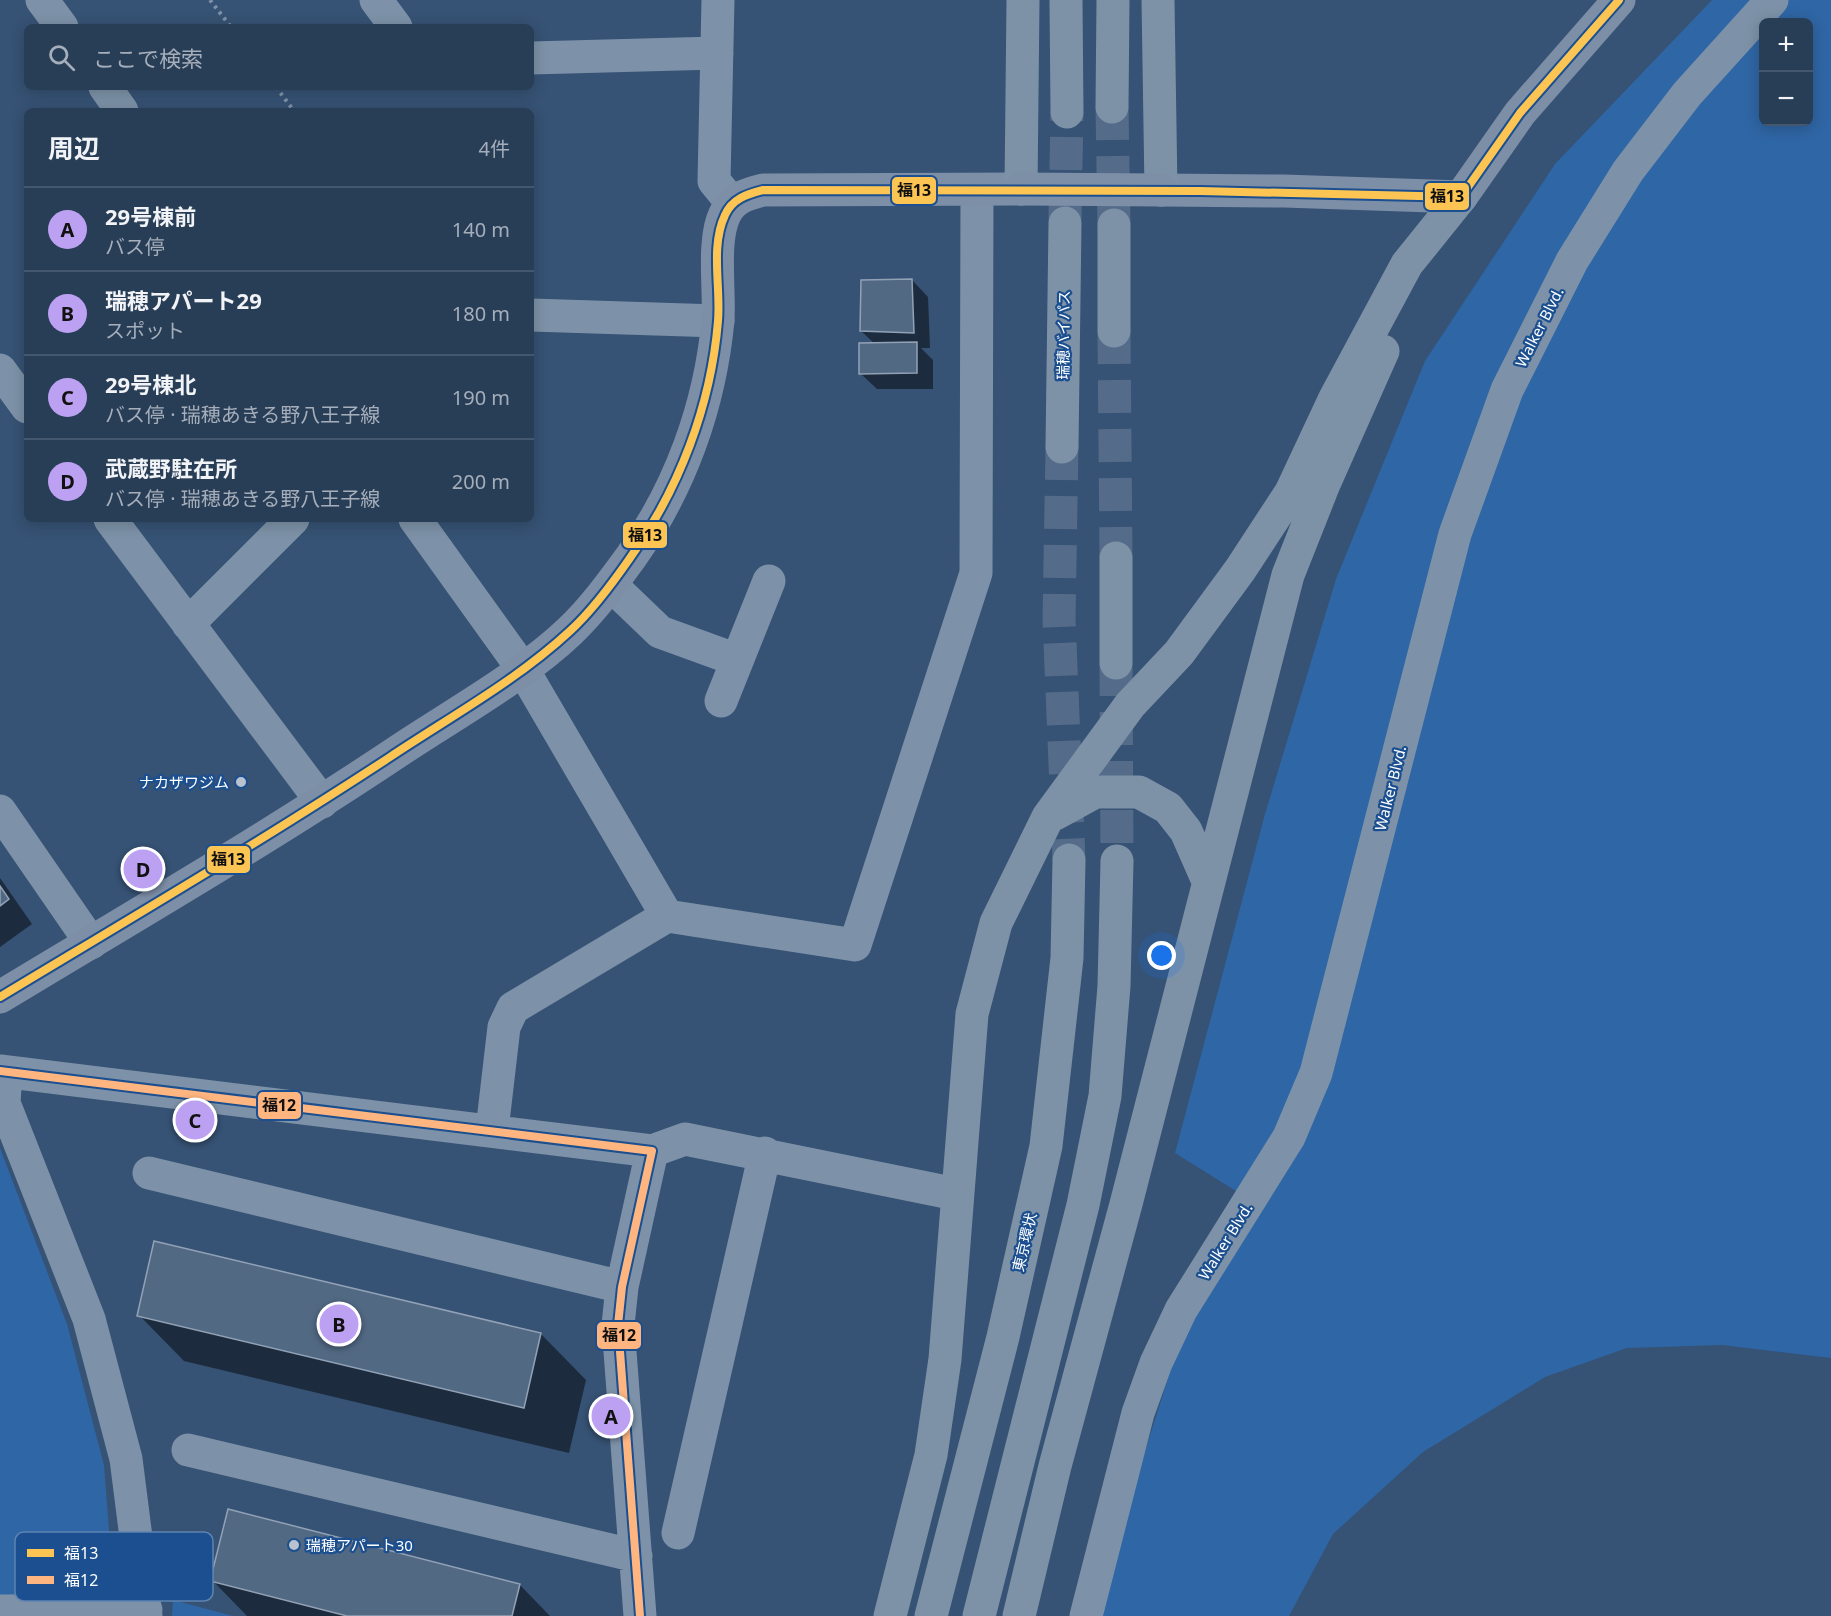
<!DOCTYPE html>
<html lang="ja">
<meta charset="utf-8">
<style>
:root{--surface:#283e57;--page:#344961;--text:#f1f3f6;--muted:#a5aeba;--line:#44576d;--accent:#bca0f2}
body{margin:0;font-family:"Noto Sans","Noto Sans JP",sans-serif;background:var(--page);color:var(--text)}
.controls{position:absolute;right:18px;top:18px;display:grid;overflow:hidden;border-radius:9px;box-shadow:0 3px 15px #0003}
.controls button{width:54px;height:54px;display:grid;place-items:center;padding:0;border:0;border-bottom:2px solid var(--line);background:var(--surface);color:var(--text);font:30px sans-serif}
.you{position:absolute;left:1162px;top:956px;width:21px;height:21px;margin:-15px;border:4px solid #fff;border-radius:50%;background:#1a73e8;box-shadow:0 0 0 9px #1a73e833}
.badge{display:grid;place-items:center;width:39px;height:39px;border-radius:50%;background:var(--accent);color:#111;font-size:20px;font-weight:700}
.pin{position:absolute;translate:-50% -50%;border:3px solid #fff;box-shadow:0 2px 6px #0006}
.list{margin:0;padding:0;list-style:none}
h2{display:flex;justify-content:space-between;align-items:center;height:78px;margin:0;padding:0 24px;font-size:26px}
h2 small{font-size:20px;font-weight:400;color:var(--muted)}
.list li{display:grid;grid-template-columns:39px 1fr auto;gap:18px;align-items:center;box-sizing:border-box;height:84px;padding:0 24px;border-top:2px solid var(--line)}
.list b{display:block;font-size:22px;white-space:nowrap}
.list p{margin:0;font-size:20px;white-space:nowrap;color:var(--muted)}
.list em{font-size:20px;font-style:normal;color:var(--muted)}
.icon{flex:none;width:33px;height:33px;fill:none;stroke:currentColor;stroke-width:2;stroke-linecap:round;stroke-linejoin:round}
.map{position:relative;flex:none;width:1831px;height:1616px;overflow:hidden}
.search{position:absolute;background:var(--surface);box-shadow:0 3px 15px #0003;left:24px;top:24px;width:510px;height:66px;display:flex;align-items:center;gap:15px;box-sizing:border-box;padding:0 21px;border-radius:9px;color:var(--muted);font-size:22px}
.panel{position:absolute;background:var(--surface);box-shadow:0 3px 15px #0003;left:24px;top:108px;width:510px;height:414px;border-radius:9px}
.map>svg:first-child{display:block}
</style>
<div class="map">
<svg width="1831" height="1616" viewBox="0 0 1831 1616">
<rect width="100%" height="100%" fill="#365274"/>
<path fill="#2f66a5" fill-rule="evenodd" d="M1712 0H1831V1358L1722 1345 1627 1348 1545 1377 1423 1452 1333 1534 1289 1616H1102L1140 1467 1182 1334 1263 1208 1175 1153 1265 814 1336 579 1425 361 1555 164ZM1764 22H1808V122H1764Z
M0 1148 67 1324 104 1465 113 1582 97 1596 0 1595Z
M173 1600 233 1616H172Z"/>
<path fill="#0007" d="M912 280 928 297 930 348H921L933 360V389H877L860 373 875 344 861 331Z
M0 878 32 924 0 947Z
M139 1315 541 1334 586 1380 569 1453 184 1361Z
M212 1580 520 1585 550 1616H247Z"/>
<path fill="#526984" stroke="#92a2b6" stroke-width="1.5" d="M912 279 914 333 860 331 861 280Z
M917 342V373L859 374V343Z
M0 886 9 899 0 906Z
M154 1241 541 1333 524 1408 137 1316Z
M228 1509 520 1584 512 1616H347L210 1581Z"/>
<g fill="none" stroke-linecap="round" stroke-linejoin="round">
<path stroke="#546c89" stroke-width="33" stroke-dasharray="33 16" stroke-linecap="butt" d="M1112 107 1114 225
M1065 219 1067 112
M1114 331 1116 558
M1062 447 1059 619 1069 860
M1116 663 1117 861"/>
<path stroke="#7d92a8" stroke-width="4" stroke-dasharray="3 4.5" stroke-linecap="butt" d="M210 0 231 27
M276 87 294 111"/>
<path stroke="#7d92a8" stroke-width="33" d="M42 0 62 27
M376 0 396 27
M718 0 714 181 732 203
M531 58 717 53
M105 87 122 111
M531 315 718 321
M0 370 27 407
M110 519 322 802
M415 519 522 668 667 916
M611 585 660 632 737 660
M188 624 293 519
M721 701 769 581
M0 811 91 943
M0 1071 652 1151 685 1139 956 1194
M6 1073 4 1103 89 1319 126 1459 146 1616
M492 1130 504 1027 513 1008 667 916 855 945 976 573 977 190
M149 1173 622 1287
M188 1450 636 1556
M678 1533 765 1153
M0 1611 146 1610
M640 1616 618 1325 622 1287 652 1151
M1086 1616 1138 1413 1156 1363 1181 1310 1289 1137 1316 1073 1455 534 1507 390 1572 261 1628 171 1687 94 1772 0"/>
<path stroke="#7d8ea7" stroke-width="33" d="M1161 190 1284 191 1461 197 1520 113 1619 0
M0 997C134 916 270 837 400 750 454 714 524 675 570 631 593 609 612 583 631 557 680 488 710 406 718 320 720 290 712 240 725 214 733 198 747 194 763 190L1021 189"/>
<path stroke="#7e92a7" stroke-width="33" d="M1066 0 1067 112
M1158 0 1161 190
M1112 107 1113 0
M1021 189 1023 0
M1114 225V331
M1062 447 1065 223
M1116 558V663
M1055 814 1095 792H1139L1168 808 1186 831 1208 881
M890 1616 931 1455 945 1359 972 1014 996 923 1048 817 1130 705 1179 653 1240 570 1291 492 1335 398 1407 264 1461 197
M931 1616 1003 1337 1046 1146 1067 958 1069 860
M979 1616 1083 1205 1105 1096 1114 986 1117 861
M1019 1616 1055 1466 1126 1204 1288 575 1324 484 1383 351"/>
<path stroke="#7d8ea7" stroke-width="33" d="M1021 189 1161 190"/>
<g stroke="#1b4f8f" stroke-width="12">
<path id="bus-1" d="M0 997C131 918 262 841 390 757 450 717 516 681 570 631 593 610 612 584 630 558 679 489 711 406 718 321 721 287 710 247 725 215 732 199 747 194 763 190L1200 191 1461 197 1520 113 1619 0"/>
</g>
<g stroke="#1b4f8f" stroke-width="12">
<path id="bus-2" d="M0 1071 652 1151 622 1287 618 1325 640 1616"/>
</g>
<use href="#bus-1" stroke="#fcc553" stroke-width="8"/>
<use href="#bus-2" stroke="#ffb580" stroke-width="8"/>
</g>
<g fill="#b9c2ce" stroke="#1b4f8f" stroke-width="2">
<circle cx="241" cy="782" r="6"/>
<circle cx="294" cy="1545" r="6"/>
</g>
<g text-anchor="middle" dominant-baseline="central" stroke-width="4.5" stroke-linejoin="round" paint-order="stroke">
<g font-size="15" fill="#fff" stroke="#1b4f8f">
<text transform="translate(1539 327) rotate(-63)">Walker Blvd.</text>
<text transform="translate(1063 335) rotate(-89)">瑞穂バイパス</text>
<text transform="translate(1390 788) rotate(-76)">Walker Blvd.</text>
<text transform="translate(1225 1241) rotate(-58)">Walker Blvd.</text>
<text transform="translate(1024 1242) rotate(-77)">東京環状</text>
</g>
<g font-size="15" fill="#fff" stroke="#1b4f8f" text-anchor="end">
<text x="229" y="782">ナカザワジム</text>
<text x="306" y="1545" text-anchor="start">瑞穂アパート30</text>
</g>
</g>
<rect x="15" y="1532" width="198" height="69" rx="9" fill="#1b4f8f" stroke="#5f84b1" stroke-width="1.5"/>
<rect x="27" y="1549" width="27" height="8" fill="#fcc553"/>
<rect x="27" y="1576" width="27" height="8" fill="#ffb580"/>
<g font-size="16" fill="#fff">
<text x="64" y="1559">福13</text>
<text x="64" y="1586">福12</text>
</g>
<g stroke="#1b4f8f" stroke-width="2">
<rect x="891" y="176" width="46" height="29" rx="6" fill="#fcc553"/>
<rect x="1424" y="182" width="46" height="29" rx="6" fill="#fcc553"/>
<rect x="622" y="521" width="46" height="28" rx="6" fill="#fcc553"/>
<rect x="206" y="845" width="45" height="29" rx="6" fill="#fcc553"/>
<rect x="257" y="1091" width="45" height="29" rx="6" fill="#ffb580"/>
<rect x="596" y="1321" width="46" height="29" rx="6" fill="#ffb580"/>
</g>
<g font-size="16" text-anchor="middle" font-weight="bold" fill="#111">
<text x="914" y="196">福13</text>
<text x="1447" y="202">福13</text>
<text x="645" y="541">福13</text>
<text x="228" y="865">福13</text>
<text x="279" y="1111">福12</text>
<text x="619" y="1341">福12</text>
</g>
</svg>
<div class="controls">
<button>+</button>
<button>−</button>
</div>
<div class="you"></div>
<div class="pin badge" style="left:611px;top:1416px">A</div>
<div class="pin badge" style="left:339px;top:1324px">B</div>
<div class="pin badge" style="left:195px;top:1120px">C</div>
<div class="pin badge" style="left:143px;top:869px">D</div>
<div class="search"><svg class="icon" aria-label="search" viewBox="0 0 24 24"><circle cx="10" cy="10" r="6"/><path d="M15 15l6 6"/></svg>ここで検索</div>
<section class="panel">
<h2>周辺<small>4件</small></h2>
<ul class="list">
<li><span class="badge">A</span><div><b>29号棟前</b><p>バス停</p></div><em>140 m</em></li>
<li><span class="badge">B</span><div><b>瑞穂アパート29</b><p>スポット</p></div><em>180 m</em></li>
<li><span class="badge">C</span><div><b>29号棟北</b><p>バス停 · 瑞穂あきる野八王子線</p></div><em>190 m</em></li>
<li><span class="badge">D</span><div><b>武蔵野駐在所</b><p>バス停 · 瑞穂あきる野八王子線</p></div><em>200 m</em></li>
</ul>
</section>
</div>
